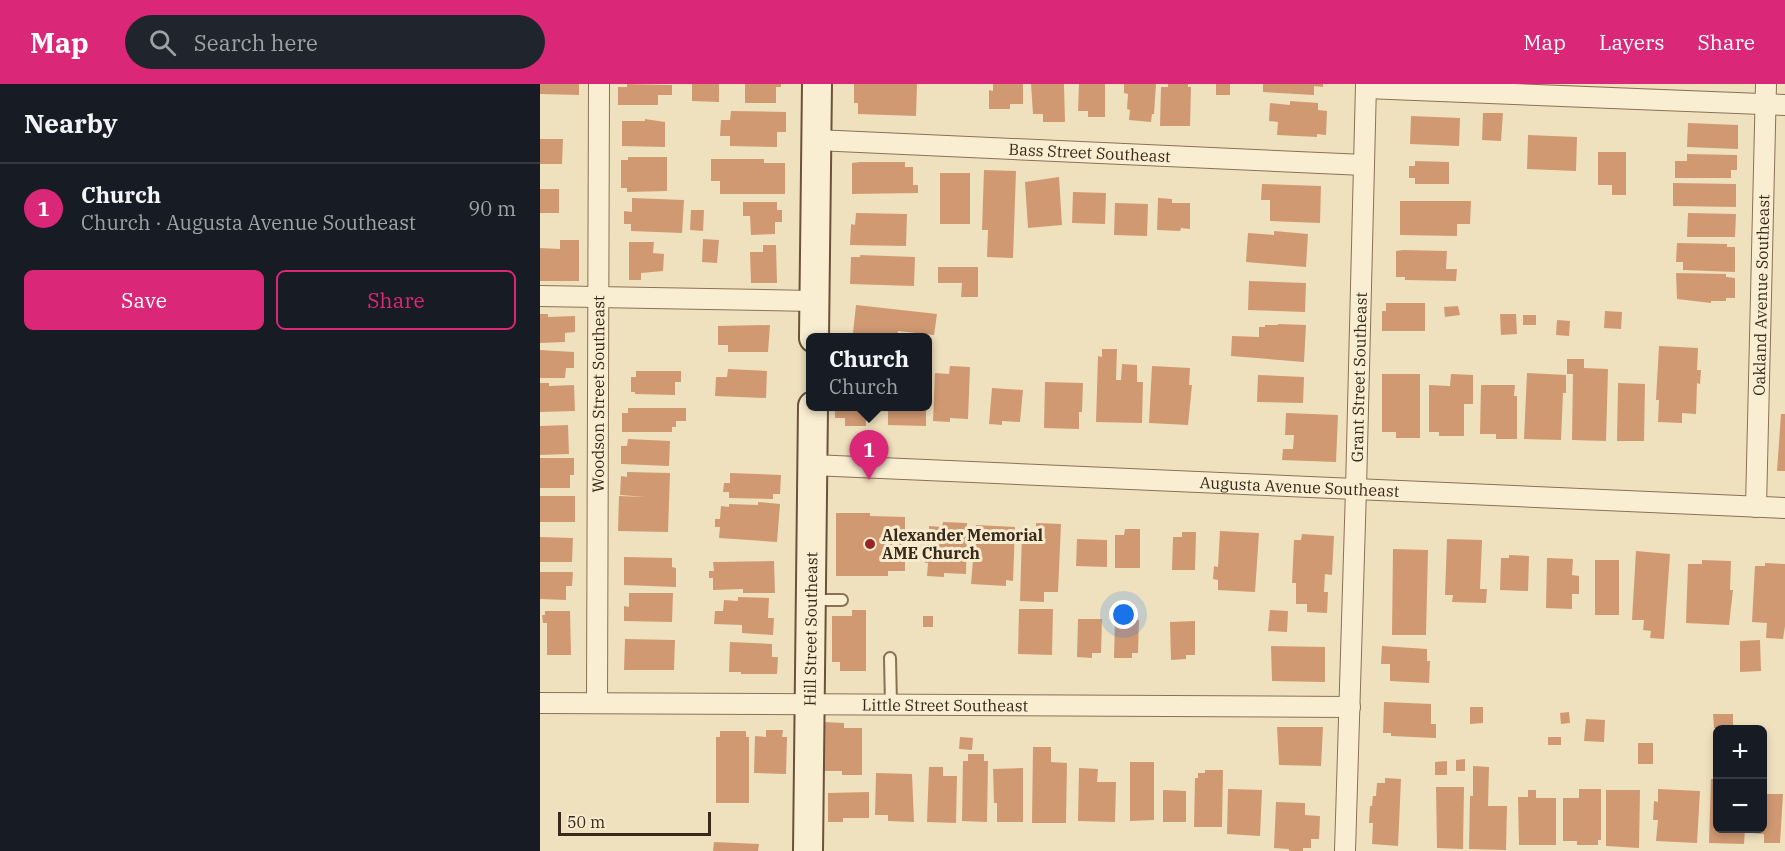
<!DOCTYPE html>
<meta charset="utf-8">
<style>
:root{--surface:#171b24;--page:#20242c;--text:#f1f3f6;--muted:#9ea1a6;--line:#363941;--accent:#db2777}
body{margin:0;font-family:"IBM Plex Serif",serif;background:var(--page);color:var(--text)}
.controls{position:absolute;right:18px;bottom:18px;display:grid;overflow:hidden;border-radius:9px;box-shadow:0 3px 9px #0003}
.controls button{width:54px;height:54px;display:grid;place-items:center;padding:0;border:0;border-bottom:2px solid var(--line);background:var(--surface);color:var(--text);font:30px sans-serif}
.scale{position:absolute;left:18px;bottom:15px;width:153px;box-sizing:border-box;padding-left:6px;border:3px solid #38291b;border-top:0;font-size:16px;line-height:21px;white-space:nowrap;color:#38291b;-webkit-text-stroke:4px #f7ebce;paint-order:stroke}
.you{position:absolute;left:584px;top:531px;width:21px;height:21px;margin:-15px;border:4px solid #fff;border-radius:50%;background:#1a73e8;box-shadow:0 0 0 9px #1a73e833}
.badge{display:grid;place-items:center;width:39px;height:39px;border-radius:50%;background:var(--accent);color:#fff;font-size:20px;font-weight:700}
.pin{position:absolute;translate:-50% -50px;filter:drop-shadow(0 2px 3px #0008)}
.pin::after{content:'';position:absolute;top:32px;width:21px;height:18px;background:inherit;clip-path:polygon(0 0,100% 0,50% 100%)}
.popup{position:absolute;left:266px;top:249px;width:126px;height:78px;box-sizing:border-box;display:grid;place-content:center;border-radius:9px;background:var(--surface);filter:drop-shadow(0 2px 4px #0005);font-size:20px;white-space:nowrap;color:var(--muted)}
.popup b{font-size:22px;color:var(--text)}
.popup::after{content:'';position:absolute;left:50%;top:100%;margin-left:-12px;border:12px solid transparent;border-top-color:var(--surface)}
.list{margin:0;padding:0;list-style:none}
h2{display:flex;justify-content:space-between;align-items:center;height:78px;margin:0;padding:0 24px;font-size:26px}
h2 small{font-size:20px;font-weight:400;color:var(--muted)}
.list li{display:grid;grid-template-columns:39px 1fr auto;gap:18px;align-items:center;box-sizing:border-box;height:90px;padding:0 24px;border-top:2px solid var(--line)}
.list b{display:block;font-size:22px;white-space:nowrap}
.list p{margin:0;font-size:20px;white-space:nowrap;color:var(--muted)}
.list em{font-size:20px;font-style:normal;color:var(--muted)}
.actions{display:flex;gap:12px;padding:18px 24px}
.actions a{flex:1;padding:14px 0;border:2px solid var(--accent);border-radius:9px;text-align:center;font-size:21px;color:var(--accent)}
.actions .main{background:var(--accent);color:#fff}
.icon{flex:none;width:33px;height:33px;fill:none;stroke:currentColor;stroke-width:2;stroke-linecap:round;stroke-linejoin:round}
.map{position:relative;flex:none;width:1245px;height:767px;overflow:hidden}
header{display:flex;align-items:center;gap:36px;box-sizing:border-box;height:84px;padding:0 30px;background:var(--accent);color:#fff}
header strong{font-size:28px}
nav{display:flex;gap:33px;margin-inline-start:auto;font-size:21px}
.search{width:420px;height:54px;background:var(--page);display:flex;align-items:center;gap:15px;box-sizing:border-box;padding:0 21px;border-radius:33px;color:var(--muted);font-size:22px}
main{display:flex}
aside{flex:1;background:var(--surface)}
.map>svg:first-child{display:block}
</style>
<header>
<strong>Map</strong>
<div class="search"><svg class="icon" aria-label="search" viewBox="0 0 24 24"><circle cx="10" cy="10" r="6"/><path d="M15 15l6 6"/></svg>Search here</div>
<nav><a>Map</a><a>Layers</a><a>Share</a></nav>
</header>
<main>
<aside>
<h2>Nearby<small></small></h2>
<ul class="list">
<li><span class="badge">1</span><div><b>Church</b><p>Church · Augusta Avenue Southeast</p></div><em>90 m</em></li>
</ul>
<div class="actions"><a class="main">Save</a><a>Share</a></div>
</aside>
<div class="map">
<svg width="1245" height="767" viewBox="0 0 1245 767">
<rect width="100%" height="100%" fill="#f0e1be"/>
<path fill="#d09972" d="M0 0H39V11L0 10Z
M87 0 132 1V11H118V21H78V3H87Z
M152 0H179V18L152 17Z
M205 0H241V3H236V19H205Z
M314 0H377L376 32 318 30V19H314Z
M453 0H483V20H470V25H449V6L453 7Z
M491 0H524L525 38H503V30H493Z
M539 0H565V33H548V27H538Z
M584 0H616L614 30H612L611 38 589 36 590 26 587 25 588 10 584 9Z
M628 0H648V3H651L650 42H620L621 3H628Z
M676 0H690V11H676Z
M723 0H783V3L774 2V11L723 8Z
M750 17 778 19V26L787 27 786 51 777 50V53L737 51 738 38 729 37 730 19 750 21Z
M191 27 246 28V48H237V63L190 62V52H180L181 36H190Z
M943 29H963L961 57 942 56Z
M871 32 920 34 919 62 870 60Z
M105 35 125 38V63L82 62V37H105Z
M1148 39 1198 41V65L1147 63Z
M988 51 1037 53 1036 87 987 85Z
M0 55H23L22 80H0Z
M1058 68H1086V111H1072V101H1058Z
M1147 70 1197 71V86H1191V94H1135V77H1147Z
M88 73H127V107L87 108V104H81V76H88Z
M171 75H224V79H245V110H180V97H171Z
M875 77 909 78V100H875V94H869V82H875Z
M320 78H365V83H373V101H378V109L312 110V79Z
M444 86 476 87 473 174 447 173 448 146H442Z
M400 89H430V140H400Z
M519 93 522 141 488 144 485 98Z
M1133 99 1196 100V123L1133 122Z
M722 100 781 102 780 139 730 137V116H721Z
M0 105H19V129H0Z
M533 108 566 109 565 140 532 139Z
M92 114 144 116 142 149 91 147V140H84V127L92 128Z
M618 114 632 115V119H650V145L641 144 640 147 617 146Z
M860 117H931L930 140H917V152L860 151Z
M203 118H237V126H242V138H235V150L211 151 210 132H203Z
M575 119 608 120 607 152 574 151Z
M151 126H164L163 147 150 146Z
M316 129 367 130 366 162 310 161 311 140 315 141Z
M1148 129 1196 130 1195 153H1147Z
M734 147 768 150 766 183 706 178 708 149 734 151Z
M163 155 179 156 177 179 162 178Z
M20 156H39V197H0V164L20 165Z
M89 158H114L113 169 124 170 123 187 101 189V196H89Z
M1137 159 1187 160V163H1195V188L1143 186V178H1136Z
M223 161H236L237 199H211L210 168H223Z
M863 166 907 167 906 185H917L916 197 865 196V193H856V167Z
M320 171 375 173 374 202 310 200 311 173H320Z
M398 183H438V213H421L422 199H398Z
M1136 189 1186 190V193L1195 194V214H1186V217H1171V219L1137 215Z
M709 197 766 199 765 228 708 226Z
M846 219H885V247H842V227H846Z
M316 221 397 230 394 251 358 247 357 254 313 249Z
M918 222 920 231 905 233 904 223Z
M1065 227 1082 228 1081 245 1064 244Z
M0 230H8V233L35 232V248L25 249V258L0 259Z
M960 230H976L977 250 961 251Z
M983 231H996V241H983Z
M1017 236 1030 237 1029 252 1016 251Z
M738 240 766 241 764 278 691 272 692 252 719 253V243H725V241H738Z
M230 241 228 268H188V261H178V242Z
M1119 262 1158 264 1157 286H1161L1160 300 1157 299 1156 330 1142 329V339L1118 338 1119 316H1116Z
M562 265H577L576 296H581L582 280 597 281V298H603L602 339 556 338 558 272 562 273Z
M0 266 34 268V284H26L25 294H0Z
M1027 275H1044V284L1068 285 1066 357 1032 356 1033 290H1027Z
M410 282 430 283 428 335 410 334V338L393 337 395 289 409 290Z
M612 282 650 284 649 301H652L648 341 609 339Z
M188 285 227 287 226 314 175 312 176 293H187Z
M96 287H141V298H135V311L95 310V308H91V293H96Z
M987 289 1026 291V309H1023L1021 356 984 355Z
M842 290H880V354H856V348H842Z
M911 290 933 291V320H924V352H899V348H889V301L910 302Z
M718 291 764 293 763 319 717 318Z
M505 298 543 299 542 328H539V345L504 344Z
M0 299H9V302L34 301 35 327 0 328Z
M1078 299 1105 300 1104 357H1077Z
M941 301H975L974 312H977V355H956V350H940Z
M452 304 483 306 480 338 462 337V341L449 340Z
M295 322H326V342H305V334H295Z
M348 322H386V342L348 341Z
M88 324H146V337H136V343H132V348H82V329H88Z
M746 329 798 331 796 378 742 376 743 365H753L754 351H745Z
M1241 330H1245V387H1237Z
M28 341 29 370 0 371V342Z
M88 355 130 357 129 382 81 380V362H87Z
M0 374H34V391H30V404H0Z
M87 388 130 389 128 448 78 447 79 412 106 413 80 411 81 392 87 393Z
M190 389 241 391 240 410H233V415L189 414V408H183L184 399H190Z
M0 412H35V438H0Z
M218 418 240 420 237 458 179 454 180 443H175V435H180L181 422 189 423V420L218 421Z
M296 429H330V432L365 433V487H348V492H296Z
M403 438 427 439 426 490 404 489V493L387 492 388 479H385L386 456H389V442L402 443Z
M496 439 521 440 518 508H504V518L480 517 482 447H496Z
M436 441 475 443 473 497 466 496V502L431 500Z
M585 445H600V484H575V451H584Z
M680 447 719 449 715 508 678 506V496L673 495 674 482 678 483Z
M642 448H656L655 486H632L633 453H642Z
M762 450 794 452 792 491 785 490 784 508H788L787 529 767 528V520H756V499H752L754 456H761Z
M0 453 33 454 32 478H0Z
M537 455 567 456V483L536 482Z
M907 455 942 456 940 505H947L946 519 912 518 913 511H905Z
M853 465 888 466 886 551H852Z
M1096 467 1130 470 1124 555 1110 554 1111 547 1103 546 1104 536H1092Z
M969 471 989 472 988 507 960 506 961 474H969Z
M84 473 132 474V483L136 484V503L84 501Z
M1007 474 1033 475 1032 491 1039 492V510H1032V525L1006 524Z
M1055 476H1079V531H1055Z
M1162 476 1191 477 1190 506H1193L1189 541 1146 539 1148 480H1162Z
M234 477 235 509H203V505L173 506V494H169V487H174L173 478Z
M1225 479 1245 480V542L1243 555 1226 554 1227 539 1212 538 1215 482H1225Z
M0 488H33L32 502H26V516L0 515Z
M89 509H133L132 538 84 537V522L89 523Z
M198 513 229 514 228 534H234L233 551 202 549V541L174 540 175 527H183L184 516 198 517Z
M479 525H513L512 571 478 570Z
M312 526H326V587H300V578H292V532H312Z
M730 526 748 527 747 548 728 547Z
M5 527H30L31 571H7V539H3L2 531H5Z
M383 532H393V543H383Z
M538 535H562L561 569H552V574L537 573Z
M575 535 599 536 598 569H592V574H574Z
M655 537V571H646V575L631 576 630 538Z
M85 555 135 556 134 586H84Z
M1220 556 1221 587 1200 588V557Z
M190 558 232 560V573H238L237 590H201V588H189Z
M731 562 785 563V598L732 597Z
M842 562 887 565V577H890L889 599 850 597V580H841Z
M844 618 891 620V640H896V654L851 652V649H843Z
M930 623H943V639L930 640Z
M1029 628 1030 639 1021 640 1020 629Z
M1173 630H1193V644H1174Z
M1046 635 1065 636 1064 658 1044 657Z
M284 638 304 639V644H322V691H302V687H283Z
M737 643H783L781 682 739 681Z
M226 646H243L242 653H247L246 690 214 689 215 652 226 653Z
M180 647H206V653H209V719H176V653H180Z
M420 653 433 654 432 666 419 665Z
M1008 653H1021V661H1008Z
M1098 659H1113V680H1098Z
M493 663H511V678L527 679 526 739H492Z
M428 670H444V677H448L447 738 422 737 423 677H428Z
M925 675V687H916V676Z
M907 677V691H895V678Z
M590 678H614V736L590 737Z
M933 682 949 683 948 722H967L966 766 929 765 930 712H933Z
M389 683H403V692H417L416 739 387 738Z
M483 684V738H457V719H454L453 685Z
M539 684 558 685 557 698H576L575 738 538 737Z
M665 686H683L682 743H654L655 694H658V689H665Z
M336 689 372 690 374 738 348 737V731H335Z
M845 694 861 695 858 762 832 760 833 739H829L830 722H832L833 712H836L837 699H845Z
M1171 695H1178V744H1205L1204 760 1169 759Z
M896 703H924L923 765 897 764Z
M688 705 722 706 720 752 687 750Z
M1039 705H1061V756H1058V761H1037V757H1023V714H1039Z
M1118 705 1160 707 1157 759 1116 757 1118 736H1113L1114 717 1118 718Z
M623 706 646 707V738H623Z
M988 706H996V714H1016V761H979L978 713H988Z
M1066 706H1100L1099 764 1066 762Z
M329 708V734H303V738H288V709Z
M1222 710H1243L1240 759H1224V750L1212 749V744H1222Z
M736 718 765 719V731L780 732 779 755H771V764H763V767H749V765L734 764Z
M174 758 219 760 218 767H173Z"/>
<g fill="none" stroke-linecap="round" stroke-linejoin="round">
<g stroke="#897156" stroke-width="14">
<path id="lane" d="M271 516H302
M350 574 351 620"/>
</g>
<g stroke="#897156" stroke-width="22">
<g id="street">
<path d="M826 4 1245 21"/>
<path id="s1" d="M276 56 824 81"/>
<path d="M0 212 274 217"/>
<path id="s2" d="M272 381 1245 424"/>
<path id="s3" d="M1216 423 1226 0"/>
<path id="s4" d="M0 619 810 623"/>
<path id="s5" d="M57 619 59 0"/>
<path id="s6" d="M805 767 816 405 826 0"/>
</g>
</g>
<g stroke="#6b5239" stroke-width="32">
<g id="secondary">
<path d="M274 254 277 0"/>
<path id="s7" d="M268 767 273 322"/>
</g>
</g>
<use href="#lane" stroke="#faeed2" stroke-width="10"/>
<use href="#street" stroke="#faeed2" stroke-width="20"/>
<use href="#secondary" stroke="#faeed2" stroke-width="28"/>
</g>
<circle fill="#9b2325" stroke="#f7ebce" stroke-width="2" cx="330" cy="460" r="6"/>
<g text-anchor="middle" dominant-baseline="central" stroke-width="6" stroke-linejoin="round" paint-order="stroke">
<g font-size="16" fill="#38291b" stroke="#f7ebce">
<text stroke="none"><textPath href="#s1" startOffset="274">Bass Street Southeast</textPath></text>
<text stroke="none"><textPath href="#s3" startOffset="212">Oakland Avenue Southeast</textPath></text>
<text stroke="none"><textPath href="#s6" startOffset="474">Grant Street Southeast</textPath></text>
<text stroke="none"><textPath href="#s5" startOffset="309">Woodson Street Southeast</textPath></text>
<text stroke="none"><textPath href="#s2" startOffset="488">Augusta Avenue Southeast</textPath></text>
<text stroke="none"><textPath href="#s7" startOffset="222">Hill Street Southeast</textPath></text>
<text stroke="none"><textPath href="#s4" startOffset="405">Little Street Southeast</textPath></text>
</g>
<g font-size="16" font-weight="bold" fill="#38291b" stroke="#f7ebce" text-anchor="start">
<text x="342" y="451">Alexander Memorial<tspan x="342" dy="18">AME Church</tspan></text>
</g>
</g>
</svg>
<div class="controls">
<button>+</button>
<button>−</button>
</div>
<div class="scale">50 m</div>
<div class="you"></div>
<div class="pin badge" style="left:329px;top:396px">1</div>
<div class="popup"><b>Church</b>Church</div>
</div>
</main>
